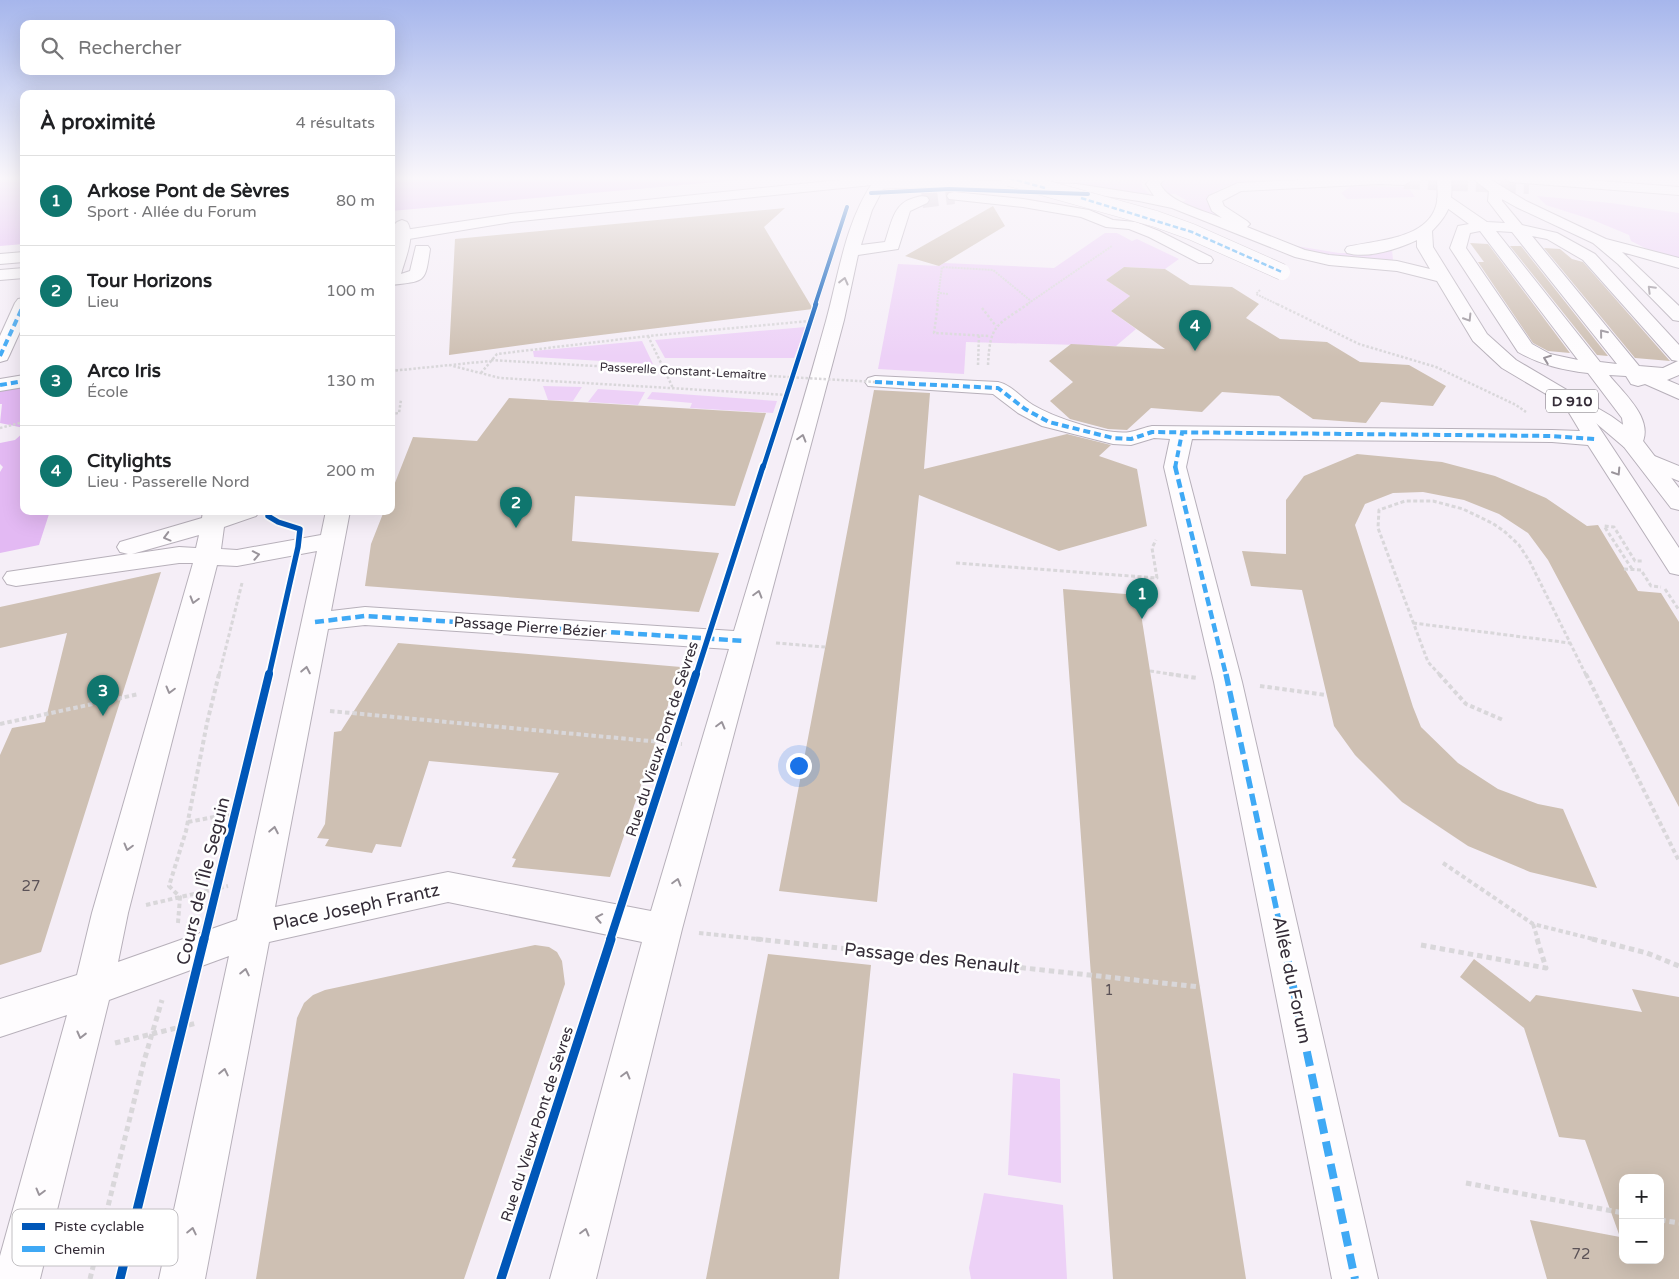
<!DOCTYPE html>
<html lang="fr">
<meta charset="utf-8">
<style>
:root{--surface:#fff;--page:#f2f2f2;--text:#202124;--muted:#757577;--line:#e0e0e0;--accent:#0f766e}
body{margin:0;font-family:"Varela Round",sans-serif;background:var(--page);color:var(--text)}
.controls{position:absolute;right:15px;bottom:15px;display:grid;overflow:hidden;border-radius:10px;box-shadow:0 5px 20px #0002}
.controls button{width:45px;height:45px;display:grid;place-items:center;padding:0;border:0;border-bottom:1px solid var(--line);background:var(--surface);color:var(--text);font:25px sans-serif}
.you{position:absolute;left:798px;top:765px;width:18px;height:18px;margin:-12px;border:4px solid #fff;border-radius:50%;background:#1a73e8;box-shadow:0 0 0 8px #1a73e833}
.badge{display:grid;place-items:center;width:32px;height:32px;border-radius:50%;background:var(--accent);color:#fff;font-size:16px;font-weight:700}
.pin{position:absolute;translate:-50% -41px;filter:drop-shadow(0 1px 2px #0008)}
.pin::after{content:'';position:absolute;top:26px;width:18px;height:15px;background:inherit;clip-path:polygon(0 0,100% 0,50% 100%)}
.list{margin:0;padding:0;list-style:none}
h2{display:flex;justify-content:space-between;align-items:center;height:65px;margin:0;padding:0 20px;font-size:21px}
h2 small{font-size:16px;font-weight:400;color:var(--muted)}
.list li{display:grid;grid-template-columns:32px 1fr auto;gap:15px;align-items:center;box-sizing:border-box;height:90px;padding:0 20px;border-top:1px solid var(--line)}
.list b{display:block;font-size:19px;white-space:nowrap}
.list p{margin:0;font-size:16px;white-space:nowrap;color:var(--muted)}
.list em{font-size:16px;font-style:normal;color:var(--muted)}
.icon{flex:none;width:28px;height:28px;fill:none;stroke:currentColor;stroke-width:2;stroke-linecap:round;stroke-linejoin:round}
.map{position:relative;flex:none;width:1679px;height:1279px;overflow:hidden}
.search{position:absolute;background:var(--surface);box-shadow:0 5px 20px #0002;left:20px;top:20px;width:375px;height:55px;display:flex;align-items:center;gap:12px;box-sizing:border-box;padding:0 18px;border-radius:10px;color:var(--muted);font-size:19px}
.panel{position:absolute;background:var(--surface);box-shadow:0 5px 20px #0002;left:20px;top:90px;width:375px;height:425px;border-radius:10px}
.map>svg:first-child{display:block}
</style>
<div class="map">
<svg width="1679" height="1279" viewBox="0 0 1679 1279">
<rect width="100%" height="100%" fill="#f5eef7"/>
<path fill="#edd1f7" d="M1183 178H1318L1320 179 1227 186 1214 192 1207 202 1219 215 1284 244 1339 253H1360L1392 249 1393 260C1362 258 1328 258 1298 250 1258 239 1220 219 1182 202L1186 200 1175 194H1167L1161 188 1163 180Z
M1142 180V187L1154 198 1104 188 1042 184Z
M1351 186 1408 187 1415 197 1347 199 1341 193Z
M1537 196 1611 203 1679 213V260L1657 254 1631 241 1629 235 1593 220 1546 205Z
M1105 233H1117L1132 241 1137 239 1179 259 1165 269 1124 267 1106 280 1130 296 1111 311 1136 329 1116 346 966 342 964 374 878 369 898 264 939 266 944 263 1054 268Z
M806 327 794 358H665L655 340Z
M642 341 653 364 534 357 533 351Z
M543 386 582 387 573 401 548 400Z
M598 389 645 392 638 405 588 402Z
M652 392 777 401 773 413 690 408 692 403 647 399Z
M1013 1073 1060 1079 1061 1183 1008 1175Z
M984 1193 1063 1205 1067 1279H971L969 1268Z"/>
<path fill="#e3b9f3" d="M0 178H24V244L0 246Z
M391 178H762L391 211Z
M24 385V428L0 423 2 404H0V389Z
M24 432V511H50L39 545 0 553V472L3 467 0 464V443L15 440Z"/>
<path fill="#cec0b3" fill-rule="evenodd" d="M993 206 1005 226 939 266 905 256Z
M785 208 764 227 813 309 552 341 449 355 455 239Z
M1470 243 1488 244 1570 353 1548 351 1533 343 1478 262H1484Z
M1510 246H1521L1608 356 1597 355Z
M1544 248 1560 249 1572 259 1583 262 1670 361 1635 358Z
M1124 267 1165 269 1190 285 1232 287 1259 304 1246 318 1280 339 1327 342 1360 362 1409 365 1446 386 1433 406 1381 402 1366 423 1313 419 1279 396 1222 392 1202 412 1151 408 1127 430 1108 429 1070 419 1050 401 1073 382 1049 361 1071 344 1165 349 1111 311 1130 296 1106 280Z
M874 390 930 393 924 469 1067 434 1111 445 1099 456 1137 469 1147 526 1059 551 919 495 877 902 779 891Z
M509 398 766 413 735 506 575 496 572 541 719 553 699 612 365 586 371 544 384 511H391V493L413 437 477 441Z
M1357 454 1442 462 1495 476 1546 498 1587 526 1598 525 1638 591 1661 593 1679 622V807L1548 560 1528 533 1499 514 1464 500 1423 492 1393 493 1365 504 1355 525 1413 707 1421 727 1458 763 1498 789 1538 804 1563 809 1597 888 1530 872 1468 846 1402 802 1355 755 1334 726 1302 590 1251 586 1242 551 1286 554V500L1304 476Z
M161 572 41 952 0 965V755L12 728 45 722 67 633 0 648V607Z
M1063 589 1138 595 1246 1279H1113Z
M398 643 681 667 610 877 512 867 516 859 512 858 559 773 429 761 401 847 376 844 372 853 325 846 329 839 317 838 325 824 334 732 341 731Z
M535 945 549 947 557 952 562 961 565 984 464 1279H256L297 1018 304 1003 313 995 325 990Z
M768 954 871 965 839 1279H706Z
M1474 959 1530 1002 1536 995 1642 1012 1632 989 1679 997V1279H1547L1530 1220 1620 1237 1585 1140 1559 1137 1524 1028 1460 977ZM1623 1178H1660V1260H1623Z"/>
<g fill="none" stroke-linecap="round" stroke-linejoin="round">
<path stroke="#cfc7d1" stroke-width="16" stroke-dasharray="16 8" stroke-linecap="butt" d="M922 200 954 196"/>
<path stroke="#cfc7d1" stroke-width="16" stroke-dasharray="16 8" stroke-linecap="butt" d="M1404 181 1529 186"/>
<g stroke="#b7b0ba" stroke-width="2">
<path id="minor" d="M878 181 885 185 872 210 861 245 885 242C891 225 893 205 911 199 917 197 921 195 927 197L929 200 927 203 910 211 898 249 858 255 844 320 682 929 596 1279H550L642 942 448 902 269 942 205 1279H159L229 956 109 1000 40 1279H0V1256L67 1015 0 1037V999L77 975 92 913 193 563H179L16 586 7 584 3 578 7 572 128 554 120 552 117 547 120 542 202 518 203 511H260L256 516 224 527 221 549 237 550 321 535 326 511H350L331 611 365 607 734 631C765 528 797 425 826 321 839 274 845 223 873 182ZM199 535 196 548 179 547 132 554ZM317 551 237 920 118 962 128 913 217 565 237 566ZM365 625 729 649 651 911 448 872 275 907 328 629Z
M1496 186 1503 190 1502 201 1522 225 1557 233 1595 254 1679 345V375L1667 380 1679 385V399L1645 384 1638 386 1631 384 1626 376 1609 375C1624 394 1657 421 1640 447L1632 448 1624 447 1621 442 1624 431 1622 418 1588 373C1562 370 1541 365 1518 352L1450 248 1458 226 1469 224 1439 202 1437 199 1439 196H1449L1487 222 1505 223 1488 201 1489 190ZM1480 231 1578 360 1550 354 1532 344 1466 248 1470 233ZM1496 231 1512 232 1617 364 1600 362ZM1532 236 1547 239 1583 260 1672 360 1678 361 1663 368 1639 366Z
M954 192 1023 199 1089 210 1113 220 1136 222 1159 231 1211 257 1213 260 1211 263H1199L1149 237 1129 229 1106 227 1081 217 1023 207 949 199 947 196 949 193Z
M402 220 407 222C416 235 405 259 401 274L410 271 416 246H428L430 249C425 283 426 281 391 285V250L395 236 394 225 397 222Z
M24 268V278L0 280V270Z
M24 298V323L9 356 7 360 0 362V336L15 303 18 299Z
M24 375V387L0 391V379Z
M875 376 998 382C1012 385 1021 398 1033 405 1053 417 1107 436 1130 432 1137 431 1145 427 1152 426L1552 430 1580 431 1562 401 1565 397 1572 395 1579 397 1679 548V575L1670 573 1588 445 1552 442 1192 439 1186 467 1242 682 1378 1279H1332L1214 682 1164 467 1170 439 1154 438 1131 445 1113 444 1042 426 1018 413 993 394 868 386 865 382 868 378Z
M1647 453 1679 466V481L1639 465 1636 460 1639 455Z"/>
</g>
<g stroke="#b7b0ba" stroke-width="2">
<path id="major" d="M859 178H904L902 180 965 178 970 180 1077 184 1154 196 1146 184 1151 178H1165L1160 184C1168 202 1205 211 1222 218L1212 211 1207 199 1209 196 1238 183 1340 178H1408L1411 181 1404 185 1380 184 1241 191 1222 201 1224 206 1247 221 1250 224 1247 227 1305 250 1329 255 1397 261 1430 269 1417 247V240C1398 249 1368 259 1347 253L1345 250 1347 247C1375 240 1426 240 1436 206 1439 197 1437 187 1437 178H1451C1453 203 1450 213 1432 231L1433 247 1487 334 1516 360 1611 416 1640 437 1679 488V510L1671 508 1624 447 1597 424 1502 368 1473 341 1437 281 1397 271 1329 265 1295 257 1172 208 1139 201 1077 192 945 187 879 189 874 188 872 185 511 222 391 242V232L511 214Z
M1472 178H1488L1526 201 1606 239 1679 258V268L1622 252 1679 306V321L1673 320 1618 264 1593 243 1516 207 1491 193Z
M1504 178H1562L1679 187V195L1511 182Z
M24 252V262L0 264V254Z"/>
</g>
<path stroke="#d9d7da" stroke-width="2" stroke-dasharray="2 1" stroke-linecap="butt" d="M1260 290 1256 294 1279 305
M940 293 948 294
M937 305 942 267 993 270 1031 301
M1026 305 1112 246"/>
<path stroke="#d9d7da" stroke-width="2.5" stroke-dasharray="2.5 2" stroke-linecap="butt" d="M938 304 934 333 990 336
M1277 304 1359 344 1436 367 1516 405 1526 412
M982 308 996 326
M648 336 673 388
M449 365 500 378 788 395
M978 365 979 335
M988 365C990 324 996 326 1028 304
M391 371 490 361
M481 373 497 354 648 336 809 321
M391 414 399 413 401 400
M0 428 24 422"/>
<path stroke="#d9d7da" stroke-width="3" stroke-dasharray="4 2.5" stroke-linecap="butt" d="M956 563 1157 578 1152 548 1156 540
M1624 569 1641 570 1651 586 1661 587
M1632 569 1604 526 1614 527 1635 561H1642
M1665 589 1679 610
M1413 623 1570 643
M776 643 825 647
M1150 671 1177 675
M219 675 242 583
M1440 675 1428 662 1378 528 1379 510 1405 501H1433L1463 509 1492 523 1504 531 1519 545 1530 562 1586 675"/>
<path stroke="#d9d7da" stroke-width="4" stroke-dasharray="4.5 3" stroke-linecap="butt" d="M1169 674 1197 678
M1439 674 1466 704 1503 720
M1586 674 1679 861
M1260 686 1326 695
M330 711 682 744
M0 724 139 694
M188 822 235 813
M1443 863 1533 924 1597 940
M146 905 228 886
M178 923 180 897 169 886 186 831 207 723 219 674
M1533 924 1538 940
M699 933 767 940"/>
<path stroke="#d9d7da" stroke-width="5" stroke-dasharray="5.5 4" stroke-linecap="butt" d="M756 939 1200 987
M1592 939 1647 953 1679 966
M1421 945 1546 968 1537 939
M115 1043 197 1023
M1466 1183 1623 1213
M1660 1220 1679 1223
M90 1279 144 1061 162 1000"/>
<use href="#minor" fill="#fefcfe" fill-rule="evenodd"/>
<use href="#major" fill="#fefcfe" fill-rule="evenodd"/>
<g stroke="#b7b0ba" stroke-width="17" stroke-linecap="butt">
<path id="minor-bridge" d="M1009 178 1156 219 1192 232 1282 272"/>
</g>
<path stroke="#d9d7da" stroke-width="2.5" stroke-dasharray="2.5 2" stroke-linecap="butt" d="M491 360 875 382"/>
<use href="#minor-bridge" stroke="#fefcfe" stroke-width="16"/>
<path stroke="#3fa9f5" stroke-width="2.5" stroke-dasharray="5.5 2.5" stroke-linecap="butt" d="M1009 178 1045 188
M1081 198 1192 232 1282 272
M23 305 24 303"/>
<path stroke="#3fa9f5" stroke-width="4" stroke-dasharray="7 4" stroke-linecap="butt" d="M0 356 24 304
M875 382 998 388 1025 409 1049 422 1113 438 1131 439 1152 432 1552 436 1595 439
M0 385 24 381
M1175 468 1182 433"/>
<path stroke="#3fa9f5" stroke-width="4.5" stroke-dasharray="9 4.5" stroke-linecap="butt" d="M1175 466 1226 675
M315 622 365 616 745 641"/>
<path stroke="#3fa9f5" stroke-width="5.5" stroke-dasharray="12 5.5" stroke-linecap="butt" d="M1226 674 1283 940"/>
<path stroke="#3fa9f5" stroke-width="8" stroke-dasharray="15 8" stroke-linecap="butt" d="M1283 939 1355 1279"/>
<g stroke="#fff" stroke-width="5.5">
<path id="cycleway-far4" d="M871 193 949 189 1088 194
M815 305 847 207"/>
</g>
<g stroke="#fff" stroke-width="7">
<path id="cycleway-far3" d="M763 468 816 304"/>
</g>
<g stroke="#fff" stroke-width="9">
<path id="cycleway-far2" d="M269 675 298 547 300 529 278 522 268 516 269 511
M696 675 763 466"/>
</g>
<g stroke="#fff" stroke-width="11">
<path id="cycleway-far1" d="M204 940 269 674
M610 940 696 674"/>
</g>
<g stroke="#fff" stroke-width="12">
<path id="cycleway" d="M120 1279 204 939
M501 1279 611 939"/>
</g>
<use href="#cycleway-far4" stroke="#0057b8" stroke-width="4"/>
<use href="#cycleway-far3" stroke="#0057b8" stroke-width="4.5"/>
<use href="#cycleway-far2" stroke="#0057b8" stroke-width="5.5"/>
<use href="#cycleway-far1" stroke="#0057b8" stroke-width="8"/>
<use href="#cycleway" stroke="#0057b8" stroke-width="9"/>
</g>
<defs><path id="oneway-chevron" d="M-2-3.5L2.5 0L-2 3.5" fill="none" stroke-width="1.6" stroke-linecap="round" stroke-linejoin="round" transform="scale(1.25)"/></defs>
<g stroke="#9a949b">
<use href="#oneway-chevron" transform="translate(844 281) rotate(-76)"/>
<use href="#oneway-chevron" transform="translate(1651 289) rotate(-135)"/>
<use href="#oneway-chevron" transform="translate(1468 318) rotate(58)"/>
<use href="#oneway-chevron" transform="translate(1603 333) rotate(-129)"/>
<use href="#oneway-chevron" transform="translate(1547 359) rotate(-159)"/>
<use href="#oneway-chevron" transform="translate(802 438) rotate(-74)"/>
<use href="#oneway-chevron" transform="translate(1617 472) rotate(57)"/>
<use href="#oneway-chevron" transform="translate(167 537) rotate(165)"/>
<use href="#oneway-chevron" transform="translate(256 555) rotate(-11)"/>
<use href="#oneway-chevron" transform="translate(758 594) rotate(-74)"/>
<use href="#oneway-chevron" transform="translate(194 600) rotate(106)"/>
<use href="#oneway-chevron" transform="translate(306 670) rotate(-79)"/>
<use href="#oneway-chevron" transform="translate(170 690) rotate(105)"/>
<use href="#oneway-chevron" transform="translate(721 725) rotate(-75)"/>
<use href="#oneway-chevron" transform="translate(274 830) rotate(-79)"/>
<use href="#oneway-chevron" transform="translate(128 847) rotate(105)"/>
<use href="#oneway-chevron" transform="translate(677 882) rotate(-74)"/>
<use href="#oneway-chevron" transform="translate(599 918) rotate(-169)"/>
<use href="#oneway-chevron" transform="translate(245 972) rotate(-78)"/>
<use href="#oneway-chevron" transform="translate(81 1035) rotate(104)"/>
<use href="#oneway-chevron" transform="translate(224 1072) rotate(-78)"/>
<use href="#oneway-chevron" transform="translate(626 1075) rotate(-75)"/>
<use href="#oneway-chevron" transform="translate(40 1192) rotate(105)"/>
<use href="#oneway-chevron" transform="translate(192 1231) rotate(-78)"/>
<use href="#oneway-chevron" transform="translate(585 1232) rotate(-75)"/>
</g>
<linearGradient id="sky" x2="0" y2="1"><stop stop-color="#a6b6ec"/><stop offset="0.5" stop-color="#faf7fb"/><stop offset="1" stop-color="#faf7fb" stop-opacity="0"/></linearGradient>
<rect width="1679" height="357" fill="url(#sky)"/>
<g text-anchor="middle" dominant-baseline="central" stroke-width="5" stroke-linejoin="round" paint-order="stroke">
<g font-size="12" fill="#352d38" stroke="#fff">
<text transform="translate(683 371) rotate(3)">Passerelle Constant-Lemaître</text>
</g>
<rect fill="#fff" stroke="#726c74" stroke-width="1" x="1546" y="389.5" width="52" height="23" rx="4"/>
<g font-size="14" font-weight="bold" fill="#352d38">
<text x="1572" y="401">D 910</text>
</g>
<g font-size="15" fill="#352d38" stroke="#fff">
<text transform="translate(530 627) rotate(4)">Passage Pierre Bézier</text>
<text transform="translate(662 739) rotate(-72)">Rue du Vieux Pont de Sèvres</text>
<text transform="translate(537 1124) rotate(-72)">Rue du Vieux Pont de Sèvres</text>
</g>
<g font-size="15" fill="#5b5257">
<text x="31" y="886">27</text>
<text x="1109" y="990">1</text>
<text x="1581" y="1254">72</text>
</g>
<g font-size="18" fill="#352d38" stroke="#fff">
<text transform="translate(203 881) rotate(-76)">Cours de l'Île Seguin</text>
<text transform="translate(356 907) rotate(-12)">Place Joseph Frantz</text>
<text transform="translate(932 958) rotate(6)">Passage des Renault</text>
<text transform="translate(1292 980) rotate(78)">Allée du Forum</text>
</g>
</g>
<rect x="12" y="1209" width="166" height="57" rx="8" fill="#fff" stroke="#c2c0c3" stroke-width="1"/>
<rect x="22" y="1223" width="23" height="7" fill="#0057b8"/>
<rect x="22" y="1246" width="23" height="6" fill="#3fa9f5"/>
<g font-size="14" fill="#352d38">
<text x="54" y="1231">Piste cyclable</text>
<text x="54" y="1254">Chemin</text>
</g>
</svg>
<div class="controls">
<button>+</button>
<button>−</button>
</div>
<div class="you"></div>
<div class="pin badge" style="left:1142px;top:619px">1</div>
<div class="pin badge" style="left:516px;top:528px">2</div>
<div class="pin badge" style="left:103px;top:716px">3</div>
<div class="pin badge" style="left:1195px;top:351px">4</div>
<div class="search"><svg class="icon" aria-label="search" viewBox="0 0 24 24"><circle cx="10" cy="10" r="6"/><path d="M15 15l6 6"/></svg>Rechercher</div>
<section class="panel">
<h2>À proximité<small>4 résultats</small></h2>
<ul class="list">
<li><span class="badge">1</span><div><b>Arkose Pont de Sèvres</b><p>Sport · Allée du Forum</p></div><em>80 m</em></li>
<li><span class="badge">2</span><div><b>Tour Horizons</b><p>Lieu</p></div><em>100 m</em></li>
<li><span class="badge">3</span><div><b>Arco Iris</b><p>École</p></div><em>130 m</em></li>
<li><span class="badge">4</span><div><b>Citylights</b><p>Lieu · Passerelle Nord</p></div><em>200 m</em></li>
</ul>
</section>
</div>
